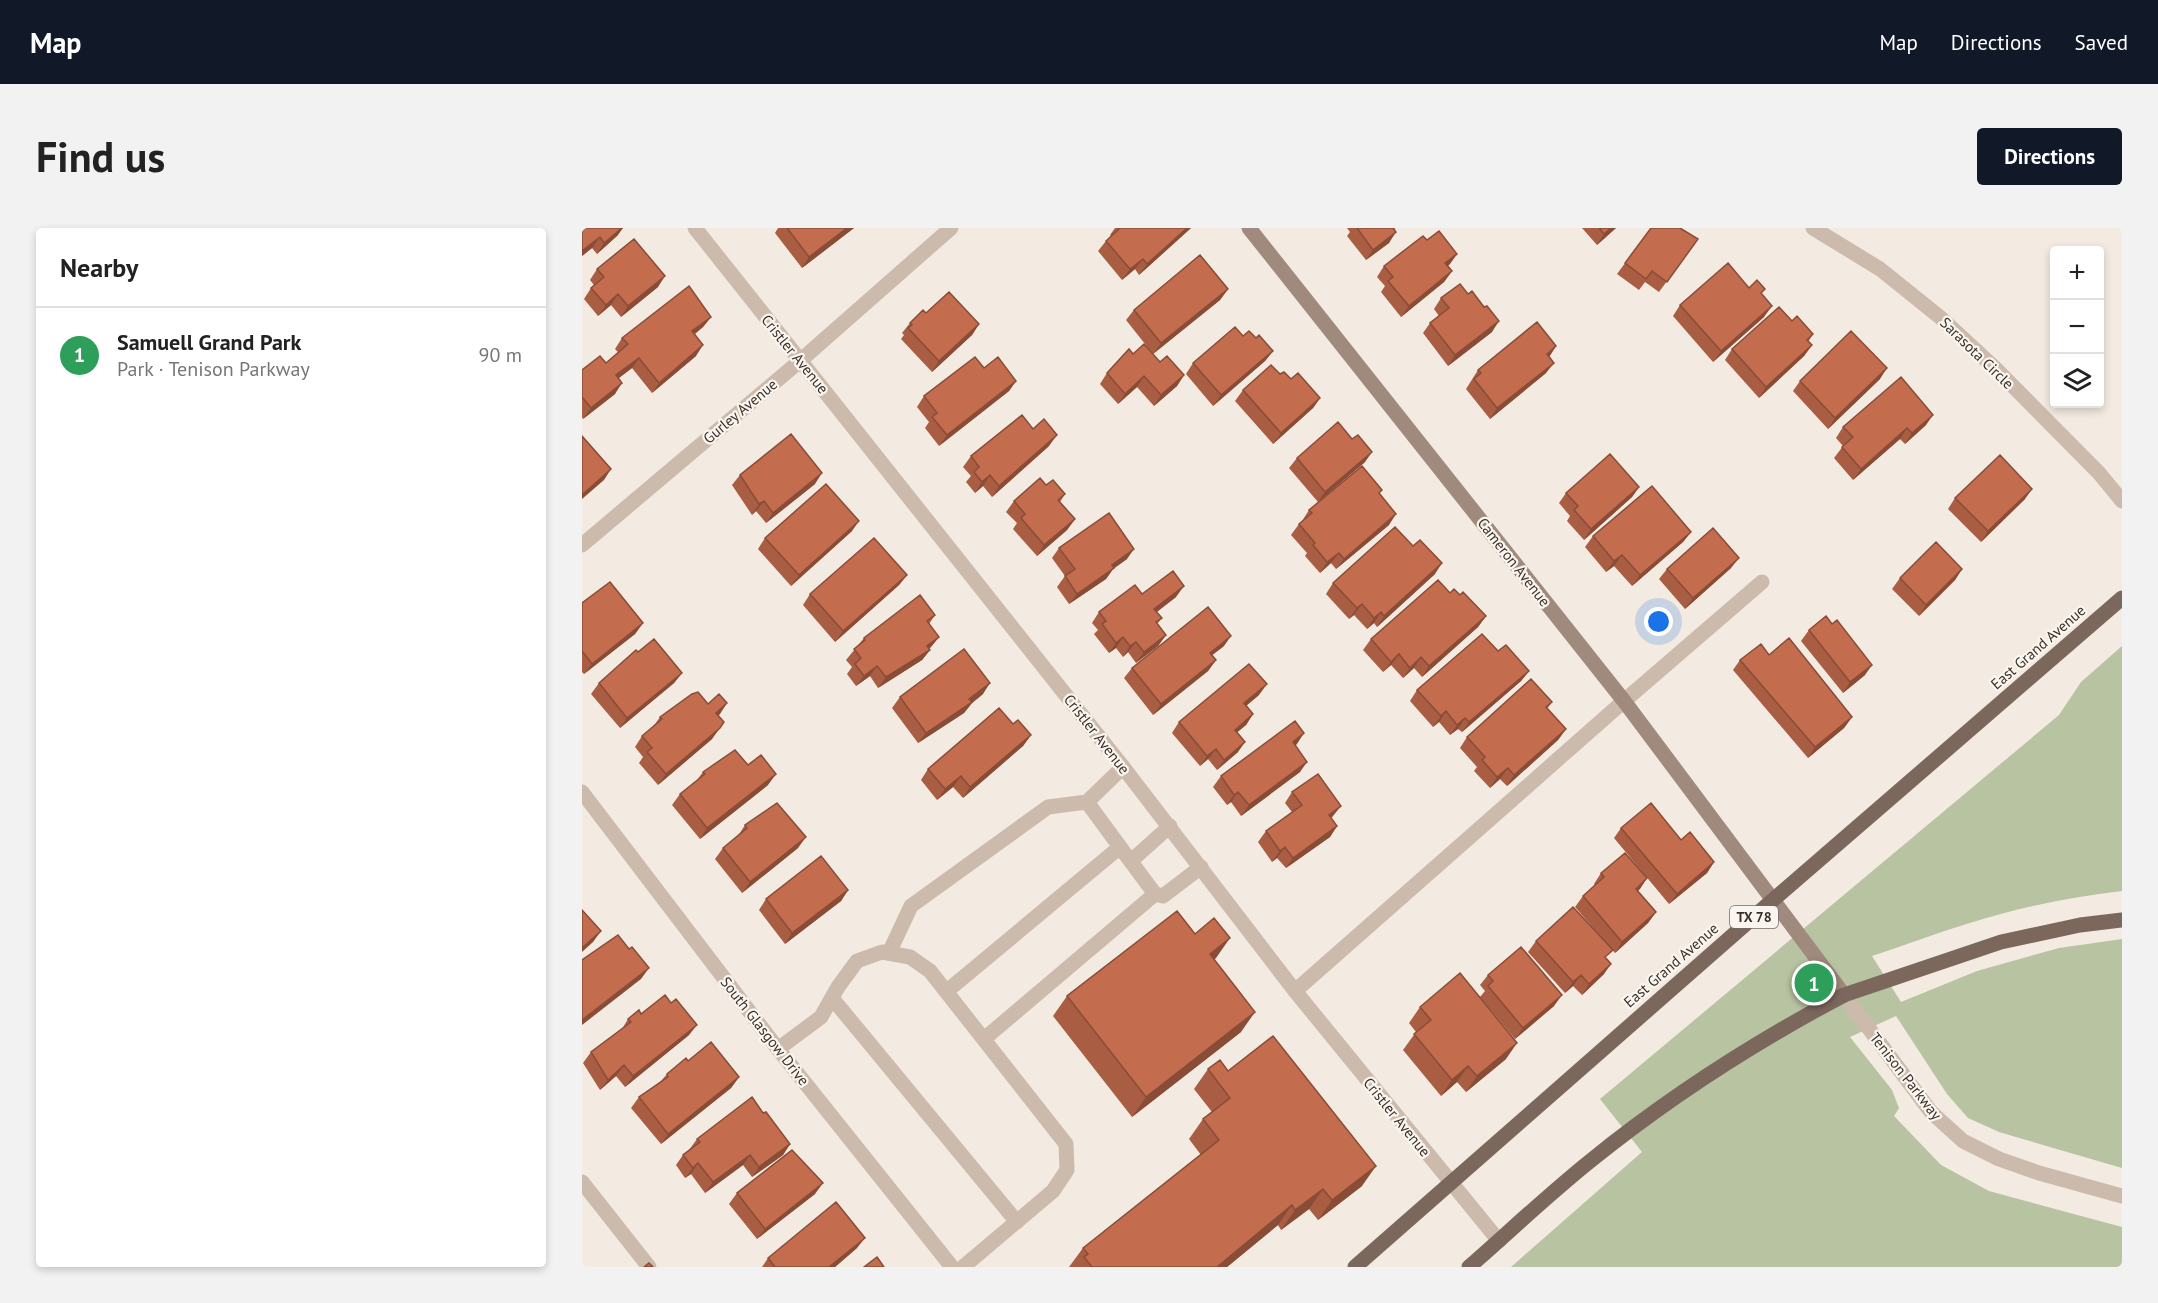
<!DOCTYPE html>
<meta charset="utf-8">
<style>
:root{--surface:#fff;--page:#f2f2f2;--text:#222;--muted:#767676;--line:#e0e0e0;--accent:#111827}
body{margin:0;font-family:"PT Sans",sans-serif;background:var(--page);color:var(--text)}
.controls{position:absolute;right:18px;top:18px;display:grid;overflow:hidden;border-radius:6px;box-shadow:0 3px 9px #0003}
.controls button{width:54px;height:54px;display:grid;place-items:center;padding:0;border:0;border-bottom:2px solid var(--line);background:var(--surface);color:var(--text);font:30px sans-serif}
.you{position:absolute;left:1077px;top:394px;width:21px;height:21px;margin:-15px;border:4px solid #fff;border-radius:50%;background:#1a73e8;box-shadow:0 0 0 9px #1a73e833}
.badge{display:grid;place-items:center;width:39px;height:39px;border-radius:50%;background:var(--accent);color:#fff;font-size:20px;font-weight:700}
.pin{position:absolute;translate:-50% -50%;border:3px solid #fff;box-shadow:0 2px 6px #0006}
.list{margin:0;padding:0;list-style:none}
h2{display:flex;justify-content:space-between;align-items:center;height:78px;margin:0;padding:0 24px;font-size:26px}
h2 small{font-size:20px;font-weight:400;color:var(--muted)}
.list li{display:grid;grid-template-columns:39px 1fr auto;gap:18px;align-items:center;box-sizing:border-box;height:96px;padding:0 24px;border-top:2px solid var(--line)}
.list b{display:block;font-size:22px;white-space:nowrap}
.list p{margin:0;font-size:20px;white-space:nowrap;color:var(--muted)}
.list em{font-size:20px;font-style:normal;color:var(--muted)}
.icon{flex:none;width:33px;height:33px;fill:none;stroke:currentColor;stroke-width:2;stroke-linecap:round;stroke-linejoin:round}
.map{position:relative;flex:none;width:1540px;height:1039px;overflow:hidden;border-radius:6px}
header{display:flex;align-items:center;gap:36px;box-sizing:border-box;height:84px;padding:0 30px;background:var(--accent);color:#fff}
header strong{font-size:28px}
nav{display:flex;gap:33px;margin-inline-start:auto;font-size:21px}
.intro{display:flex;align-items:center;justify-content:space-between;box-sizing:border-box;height:144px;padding:0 36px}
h1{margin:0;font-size:42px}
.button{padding:15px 27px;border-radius:6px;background:var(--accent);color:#fff;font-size:21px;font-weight:700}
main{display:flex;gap:36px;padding:0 36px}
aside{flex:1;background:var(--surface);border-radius:6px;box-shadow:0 3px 9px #0003}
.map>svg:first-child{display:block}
</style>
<header>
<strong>Map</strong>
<nav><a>Map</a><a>Directions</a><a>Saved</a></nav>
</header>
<div class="intro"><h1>Find us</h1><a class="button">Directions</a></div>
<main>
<aside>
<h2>Nearby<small></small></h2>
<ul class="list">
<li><span class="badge" style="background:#2e9e5b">1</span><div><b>Samuell Grand Park</b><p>Park · Tenison Parkway</p></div><em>90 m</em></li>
</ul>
</aside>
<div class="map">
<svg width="1540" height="1039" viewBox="0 0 1540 1039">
<rect width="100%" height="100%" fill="#f3ebe1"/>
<path fill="#b7c3a1" d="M1540 418V663C1489 669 1440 679 1391 694 1357 704 1324 717 1290 728L1319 774 1395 743 1477 720 1540 711V940L1417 904 1386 890 1365 866 1314 788 1268 809 1310 862 1317 880 1312 888 1359 937 1407 963 1540 999V1039H929L1060 924 1018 871 1477 487 1499 454Z"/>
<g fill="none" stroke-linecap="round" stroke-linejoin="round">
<path stroke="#ccbbad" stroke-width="15" d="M538 619 573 666 581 668 619 639
M549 633 588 598
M307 725 329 678 466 579 505 574 541 539
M365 763 538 619 505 574
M713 763 1042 473 1180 354
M250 770 435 994
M402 811 573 666
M196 821 239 789 256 759 275 733 300 724 328 729 348 743 484 916 485 942 471 963 381 1039
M0 954 67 1039"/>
<path stroke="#ccbbad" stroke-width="15" d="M113 0 541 539 713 763 917 1013
M1231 0 1298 41 1359 90 1415 142 1517 245 1540 273
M0 317 219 132 369 0
M0 564 196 821 370 1039
M1262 767 1349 884 1381 913 1417 931 1457 945 1540 968"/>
<path stroke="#a08a7e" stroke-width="15" d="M667 0 1042 473 1262 767"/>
<path stroke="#7c675d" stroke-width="15" d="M773 1039 1191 672 1540 370
M887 1039C927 1004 966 967 1007 934 1086 870 1173 814 1262 767L1419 714 1498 697 1540 692"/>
</g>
<path fill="#a95d43" d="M0 0 36 7 15 26 10 20 0 28Z
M196 0H272L220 40 193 5Z
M533 0H609L557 47 553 41 540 52 516 23 524 13 529 8 528 7Z
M765 0H814L812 1 807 15 784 32 765 8 768 4Z
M1000 0H1034L1015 17Z
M1069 0 1116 11 1077 64 1063 54 1057 62 1035 46Z
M845 12 875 26 866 38 870 43 862 54 819 89 799 64 803 58 795 49 802 38Z
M15 41 76 59 39 89 29 77 16 88 2 71 9 60 12 57 8 52Z
M1167 60 1180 67 1182 89 1131 134 1091 88 1098 77Z
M646 61 638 72 571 126 544 92 552 82Z
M859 70 910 104 866 138 841 105 848 95 857 88 852 81Z
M344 85 397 96 390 107 350 144 319 111 322 107 320 105 328 95Z
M129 89 121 99 113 106 114 128 70 165 50 140 37 150 33 166 1 191 0 189V142L24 135 36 124 33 121 40 110Z
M1210 93 1231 106 1226 114 1230 117 1222 128 1177 170 1143 132 1150 121Z
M661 108 674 110 691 123 683 133 631 178 604 146 611 135Z
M974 118 967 129 964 145 908 191 884 161 896 142Z
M551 126 578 134 602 147 595 158 572 178 555 159 536 176 518 156 525 145Z
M402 140 434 153 427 163 357 218 343 200 347 194 335 179 342 168Z
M698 146 738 170 731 180 691 216 653 173 661 162Z
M1298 151 1246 201 1211 163 1218 153Z
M1344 197 1323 216 1318 211 1271 252 1252 230 1261 218 1254 210 1261 199Z
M451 201 467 218 410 269 401 258 393 265 384 254 389 248 381 239 389 228Z
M715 230 783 234 736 274 707 240Z
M158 247 233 256 184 295 174 283 170 287 150 257Z
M464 257 483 266 478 274 493 291 485 302 455 328 431 301 435 295 424 284 432 273Z
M1057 259 1050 269 1002 312 985 293 988 288 977 275 984 265Z
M797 266 807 297 754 341 749 335 738 345 723 328 725 325 709 307 717 296 720 293 727 282Z
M1373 270 1443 271 1399 314 1366 281Z
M270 303 209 358 176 321 183 310Z
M1109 304 1101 314 1050 358 1032 338 1024 344 1003 319 1011 308Z
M831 318 853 346 795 399 792 395 785 401 772 387 767 391 744 366 751 355Z
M477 320 545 331 531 341 524 351 487 376 475 359 483 348 470 330Z
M1149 340 1103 381 1077 351 1085 341Z
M1380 341 1373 352 1337 388 1310 361 1318 350Z
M325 347 317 357 253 414 221 377 228 366Z
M868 365 878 367 904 388 896 399 840 449 832 440 821 450 809 437 801 444 781 422 789 411Z
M560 366 594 369 575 384 580 390 575 396 584 407 576 418 554 435 546 424 541 429 534 420 527 425 512 406 516 402 510 395 517 384Z
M0 375 61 395 53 406 2 446 0 444Z
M353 387 347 396 357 409 347 421 348 422 340 432 296 460 288 448 274 458 265 446 270 439 264 432 282 410Z
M1227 402 1283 447 1261 465 1219 413Z
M642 418 630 427 634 432 626 443 571 487 542 450 550 440Z
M916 423 947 443 939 453 880 504 876 501 868 507 857 494 851 499 828 473 835 462Z
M1158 432 1270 489 1262 500 1226 530 1151 442Z
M100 445 92 455 38 500 9 466 17 455Z
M401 466 390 475 382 485 336 515 310 480 318 469Z
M677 467 664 478 671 486 664 497 655 504 656 524 635 542 626 531 618 538 590 505 597 494Z
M970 474 965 481 984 501 976 512 925 558 918 551 908 560 892 543 895 539 878 520 885 509Z
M126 476 138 486 136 487 130 511 76 557 57 535 61 529 53 519 60 508 71 499 78 489Z
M431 496 449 507 441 518 381 570 371 559 355 572 339 552 346 541Z
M715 516 713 518 718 544 659 588 649 574 645 577 631 559 639 548Z
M121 544 186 557 118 611 90 577 98 566 115 552Z
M710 564 751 588 749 590 755 598 748 609 704 640 695 630 690 634 676 614 684 603 710 584 703 575Z
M163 597 216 620 160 665 133 631 141 620 156 608Z
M1039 600 1099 612 1132 634 1125 645 1087 676 1032 610Z
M1019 645 1065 650 1056 663 1074 684 1066 695 1033 725 993 679 1001 668 1013 657 1012 656Z
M266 662 259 673 203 716 177 682 184 671Z
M613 706 634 730 632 731 659 804 550 889 471 788 485 768Z
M954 713 1025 731 1022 746 1000 767 991 758 983 765 946 724Z
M906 747 972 778 933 811 898 769 903 763 898 757Z
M89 775 107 807 43 859 34 848 18 862 1 835 9 824 40 801 46 791Z
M838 779 924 831 884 864 875 854 859 868 821 822 834 804 827 795Z
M106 833 157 849 149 860 79 916 49 880 57 869 79 853 85 846Z
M626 841 646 843 780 958 736 992 727 981 699 1002 696 997 645 1039H487L501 1020 619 927 607 911 621 891 630 884 612 861Z
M181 885 208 916 201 927 170 949 161 937 123 965 109 946 103 950 94 937 101 927 107 922 115 911Z
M155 965 233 966 175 1011 147 976Z
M275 1020 253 1039H180L186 1030Z"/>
<path fill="#894c37" d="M40 0H41L36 7 15 26 22 15Z
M265 0H272L220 40 227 29Z
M605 0H609L557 47 565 36Z
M1029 0H1034L1015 17 1022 6Z
M814 4 807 15 784 32 791 22Z
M18 9 10 20 0 28V23Z
M875 26 868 36 856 46 863 35Z
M561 31 553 41 540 52 548 41Z
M870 43 862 54 819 89 827 78Z
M83 48 76 59 39 89 46 78Z
M646 61 638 72 571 126 579 115Z
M36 66 29 77 16 88 24 77Z
M1190 78 1182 89 1131 134 1139 123Z
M129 89 121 99 103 113 110 103Z
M917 93 910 104 866 138 873 127Z
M397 96 390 107 350 144 357 133Z
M121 117 114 128 70 165 77 155Z
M1230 117 1222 128 1177 170 1184 159Z
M974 118 967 129 965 126Z
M691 123 683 133 631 178 639 167Z
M57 130 50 140 26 158 34 147Z
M972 135 964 145 908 191 915 180Z
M1305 140 1298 151 1246 201 1253 190Z
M602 147 595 158 572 178 579 167Z
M562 148 555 159 536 176 543 166Z
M434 153 427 163 357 218 365 207Z
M40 155 33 166 1 191 9 180Z
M738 170 731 180 691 216 699 205Z
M1351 187 1344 197 1323 216 1330 205Z
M1325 200 1318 211 1271 252 1279 241Z
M475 207 467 218 410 269 417 258Z
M790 224 783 234 736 274 743 264Z
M29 241 22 252 0 271V267Z
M240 245 233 256 184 295 191 285Z
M408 247 401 258 393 265 400 254Z
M1057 259 1050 269 1002 312 1009 301Z
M1450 261 1443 271 1399 314 1406 303Z
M182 273 174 283 170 287 177 276Z
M814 286 807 297 754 341 762 331Z
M493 291 485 302 455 328 462 317Z
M277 293 270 303 209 358 217 347Z
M1109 304 1101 314 1050 358 1058 347Z
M552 321 545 331 531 341 524 351 487 376 495 366 530 337Z
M757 325 749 335 738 345 745 334Z
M1040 327 1032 338 1024 344 1032 333Z
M1157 330 1149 340 1103 381 1111 370Z
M860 335 853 346 795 399 802 388Z
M1380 341 1373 352 1337 388 1344 377Z
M325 347 317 357 253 414 261 403Z
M602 358 594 369 565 391 572 381Z
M780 376 772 387 767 391 775 380Z
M799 384 792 395 785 401 792 390Z
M904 388 896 399 840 449 847 438Z
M61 395 53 406 2 446 10 436Z
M584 407 576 418 554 435 562 424Z
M649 408 642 418 620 435 628 425Z
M357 409 349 419 340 426 348 422 340 432 296 460 304 449Z
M541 409 534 420 527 425 534 415Z
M554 414 546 424 541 429 548 418Z
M817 426 809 437 801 444 809 434Z
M839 429 832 440 821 450 828 440Z
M634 432 626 443 571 487 579 476Z
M1290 437 1283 447 1261 465 1268 454Z
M295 438 288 448 274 458 282 448Z
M947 443 939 453 880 504 887 494Z
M100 445 92 455 38 500 45 490Z
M408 455 401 466 390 475 382 485 336 515 344 505Z
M685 456 677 467 654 486 662 475Z
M145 475 138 486 126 496 134 485Z
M864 483 857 494 851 499 859 488Z
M671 486 664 497 646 512 653 502Z
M1270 489 1262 500 1226 530 1233 519Z
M883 490 876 501 868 507 875 497Z
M138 500 130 511 76 557 84 546Z
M984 501 976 512 925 558 932 547Z
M722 505 715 516 703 525 711 514Z
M449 507 441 518 381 570 388 559Z
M663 514 656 524 635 542 642 532Z
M634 521 626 531 618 538 625 528Z
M725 534 718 544 659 588 667 577Z
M926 540 918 551 908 560 915 549Z
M194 546 186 557 118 611 125 600Z
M379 548 371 559 355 572 363 561Z
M656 564 649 574 645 577 652 567Z
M759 578 751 588 739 597 747 587Z
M755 598 748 609 704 640 711 630Z
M224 609 216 620 160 665 168 654Z
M703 619 695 630 690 634 698 623Z
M1132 634 1125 645 1087 676 1095 666Z
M1065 650 1058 661 1046 671 1054 661Z
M266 662 259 673 203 716 210 705Z
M1074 684 1066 695 1033 725 1040 714Z
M19 703 11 714 0 724V720Z
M648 710 634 730 614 746 628 726Z
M1029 736 1022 746 1000 767 1007 756Z
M67 740 59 751 0 797V792Z
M999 747 991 758 983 765 991 754Z
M980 767 972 778 933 811 941 800Z
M673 784 659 804 550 889 564 869Z
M115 797 107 807 43 859 51 848Z
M935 815 924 831 884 864 895 848Z
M42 837 34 848 18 862 26 852Z
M886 838 875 854 859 868 870 852Z
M157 849 149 860 79 916 86 906Z
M208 916 201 927 170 949 177 939Z
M168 927 161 937 123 965 131 954Z
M116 935 109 946 103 950 111 940Z
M794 938 780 958 736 992 750 972Z
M241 955 233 966 175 1011 183 1001Z
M741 961 727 981 699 1002 713 982Z
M710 977 696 997 645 1039H635Z
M283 1010 275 1020 253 1039H247Z"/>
<path fill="#c46c4e" stroke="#894c37" stroke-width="1.5" d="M0 0H40L22 15 18 9 0 23Z
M205 0H265L227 29Z
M538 0H605L565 36 561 31 548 41 524 13Z
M775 0H811L814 4 791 22Z
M1017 0H1029L1022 6Z
M1069 0H1098L1116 11 1085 54 1070 43 1064 51 1043 35Z
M857 3 875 26 863 35 870 43 827 78 806 53 811 49 802 38 841 8 845 12Z
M52 11 83 48 46 78 36 66 24 77 9 60 22 49 15 41Z
M618 27 646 61 579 115 552 82Z
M1146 35 1167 60 1175 52 1183 61 1179 65 1190 78 1139 123 1098 77Z
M878 56 886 66 890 63 902 79 905 78 917 93 873 127 848 95 867 80 859 70Z
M107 58 129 89 110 103 121 117 77 155 57 130 34 147 40 155 9 180 0 169V142L18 128 24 135 46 116 40 110Z
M367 64 397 96 357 133 326 100 330 97 328 95 341 82 344 85Z
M1197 79 1210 93 1215 88 1231 106 1225 112 1230 117 1184 159 1150 121Z
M955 94 974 118 965 126 972 135 915 180 892 151 899 145 896 142Z
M653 99 661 108 667 103 674 110 677 107 691 123 639 167 611 135Z
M1269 103 1305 140 1253 190 1218 153Z
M562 116 578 134 585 128 602 147 579 167 562 148 543 166 525 145 547 121 551 126Z
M393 129 402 140 416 129 434 153 365 207 350 189 355 185 342 168Z
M689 137 698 146 702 144 709 151 716 145 738 170 699 205 661 162Z
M1319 149 1351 187 1330 205 1325 200 1279 241 1260 219 1271 209 1261 199Z
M440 187 451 201 462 191 475 207 417 258 408 247 400 254 392 244 397 239 389 228Z
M756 194 770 211 776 207 790 224 743 264 715 230Z
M209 206 240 245 191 285 182 273 177 276 158 247Z
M0 208 29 241 0 267Z
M1028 226 1057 259 1009 301 992 282 996 278 984 265Z
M1418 227 1450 261 1406 303 1373 270Z
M780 238 800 262 797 265 814 286 762 331 757 325 745 334 731 317 733 315 717 296 730 285 727 282Z
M458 250 464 257 471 252 483 266 476 272 493 291 462 317 439 290 443 286 432 273Z
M244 256 277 293 217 347 183 310Z
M1070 258 1109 304 1058 347 1040 327 1032 333 1011 308Z
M527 285 552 321 530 337 532 340 495 366 483 348 493 341 477 320Z
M813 299 831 318 838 312 860 335 802 388 799 384 792 390 780 376 775 380 751 355Z
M1131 300 1157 330 1111 370 1085 341Z
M292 310 325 347 261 403 228 366Z
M1354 314 1380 341 1344 377 1318 350Z
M591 343 602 358 572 381 580 390 574 394 584 407 562 424 554 414 548 418 541 409 534 415 520 396 524 393 517 384 553 357 560 366Z
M856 352 868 365 872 361 878 367 881 364 904 388 847 438 839 429 828 440 817 426 809 434 789 411Z
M28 354 61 395 10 436 0 423V375Z
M338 367 353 387 345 393 357 409 345 418 348 422 304 449 295 438 282 448 273 436 279 430 272 421 283 412 282 410Z
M626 379 649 408 628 425 634 432 579 476 550 440Z
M1244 388 1250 396 1255 392 1290 437 1268 454 1227 402Z
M900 406 916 423 924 417 947 443 887 494 883 490 875 497 864 483 859 488 835 462Z
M1207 410 1270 489 1233 519 1158 432 1179 416 1187 427Z
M72 411 100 445 45 490 17 455 54 422 56 424Z
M382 421 408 455 387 471 390 474 344 505 318 469Z
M667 436 685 456 662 475 671 486 653 502 663 514 642 532 634 521 625 528 597 494Z
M949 451 970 474 964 479 984 501 932 547 926 540 915 549 900 532 903 529 885 509Z
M116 464 126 476 137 466 145 475 134 485 142 494 138 500 84 546 65 524 70 520 60 508 80 491 78 489 110 466Z
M417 480 431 496 436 492 449 507 388 559 379 548 363 561 346 541Z
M713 493 722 505 711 514 725 534 667 577 656 564 652 567 639 548Z
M153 522 166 537 179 527 194 546 125 600 98 566 123 546 121 544Z
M736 546 759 578 747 587 755 598 711 630 703 619 698 623 684 603 720 577 710 564Z
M195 575 224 609 168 654 141 620 165 600 163 597Z
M1069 575 1099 612 1108 604 1132 634 1095 666 1039 600Z
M1043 625 1065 650 1054 661 1074 684 1040 714 1001 668 1022 649 1019 645Z
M239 628 266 662 210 705 184 671Z
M991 679 1031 722 1023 729 1029 736 1007 756 999 747 991 754 954 713Z
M0 682 19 703 0 720Z
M595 683 613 706 632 690 648 710 628 726 673 784 564 869 485 768Z
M36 707 47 721 50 719 67 740 0 792V732Z
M939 719 980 767 941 800 906 758 911 753 906 747Z
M878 745 935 815 895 848 886 838 870 852 832 806 849 792 838 779Z
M83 767 89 775 94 771 115 797 51 848 42 837 26 852 9 824 49 794 46 791 57 782 59 786Z
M691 808 794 938 750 972 741 961 713 982 710 977 635 1039H510L502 1029 506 1026 501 1020 637 912 621 891 648 870 626 841 638 832 646 843Z
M129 814 157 849 86 906 57 869 86 849 85 846 104 830 106 833Z
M170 869 181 885 184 884 208 916 177 939 168 927 131 954 116 935 111 940 101 927 118 914 115 911Z
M210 922 241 955 183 1001 155 965Z
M254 974 283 1010 247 1039H193L186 1030Z
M295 1029 302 1039H282Z
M67 1035 71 1039H62Z"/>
<g text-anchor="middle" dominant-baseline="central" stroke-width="4.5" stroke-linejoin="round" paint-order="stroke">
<rect fill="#faf5ee" stroke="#746b66" stroke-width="1.5" x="1148" y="678" width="48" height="22" rx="4.5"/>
<g font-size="14" font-weight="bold" fill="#3a302b">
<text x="1172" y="689">TX 78</text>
</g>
<g font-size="15" fill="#3a302b" stroke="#faf5ee">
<text transform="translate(1395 125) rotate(44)">Sarasota Circle</text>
<text transform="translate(213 126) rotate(51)">Cristler Avenue</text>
<text transform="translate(158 183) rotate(-40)">Gurley Avenue</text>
<text transform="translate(932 334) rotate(52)">Cameron Avenue</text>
<text transform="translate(1456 419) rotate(-41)">East Grand Avenue</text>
<text transform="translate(515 506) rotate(52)">Cristler Avenue</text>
<text transform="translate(1089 737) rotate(-41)">East Grand Avenue</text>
<text transform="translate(183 803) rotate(52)">South Glasgow Drive</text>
<text transform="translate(1324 848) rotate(52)">Tenison Parkway</text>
<text transform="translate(815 889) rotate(51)">Cristler Avenue</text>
</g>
</g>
</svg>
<div class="controls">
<button>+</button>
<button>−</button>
<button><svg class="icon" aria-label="layers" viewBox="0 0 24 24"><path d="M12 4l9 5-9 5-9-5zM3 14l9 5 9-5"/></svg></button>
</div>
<div class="you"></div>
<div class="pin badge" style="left:1232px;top:755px;background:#2e9e5b">1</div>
</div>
</main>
